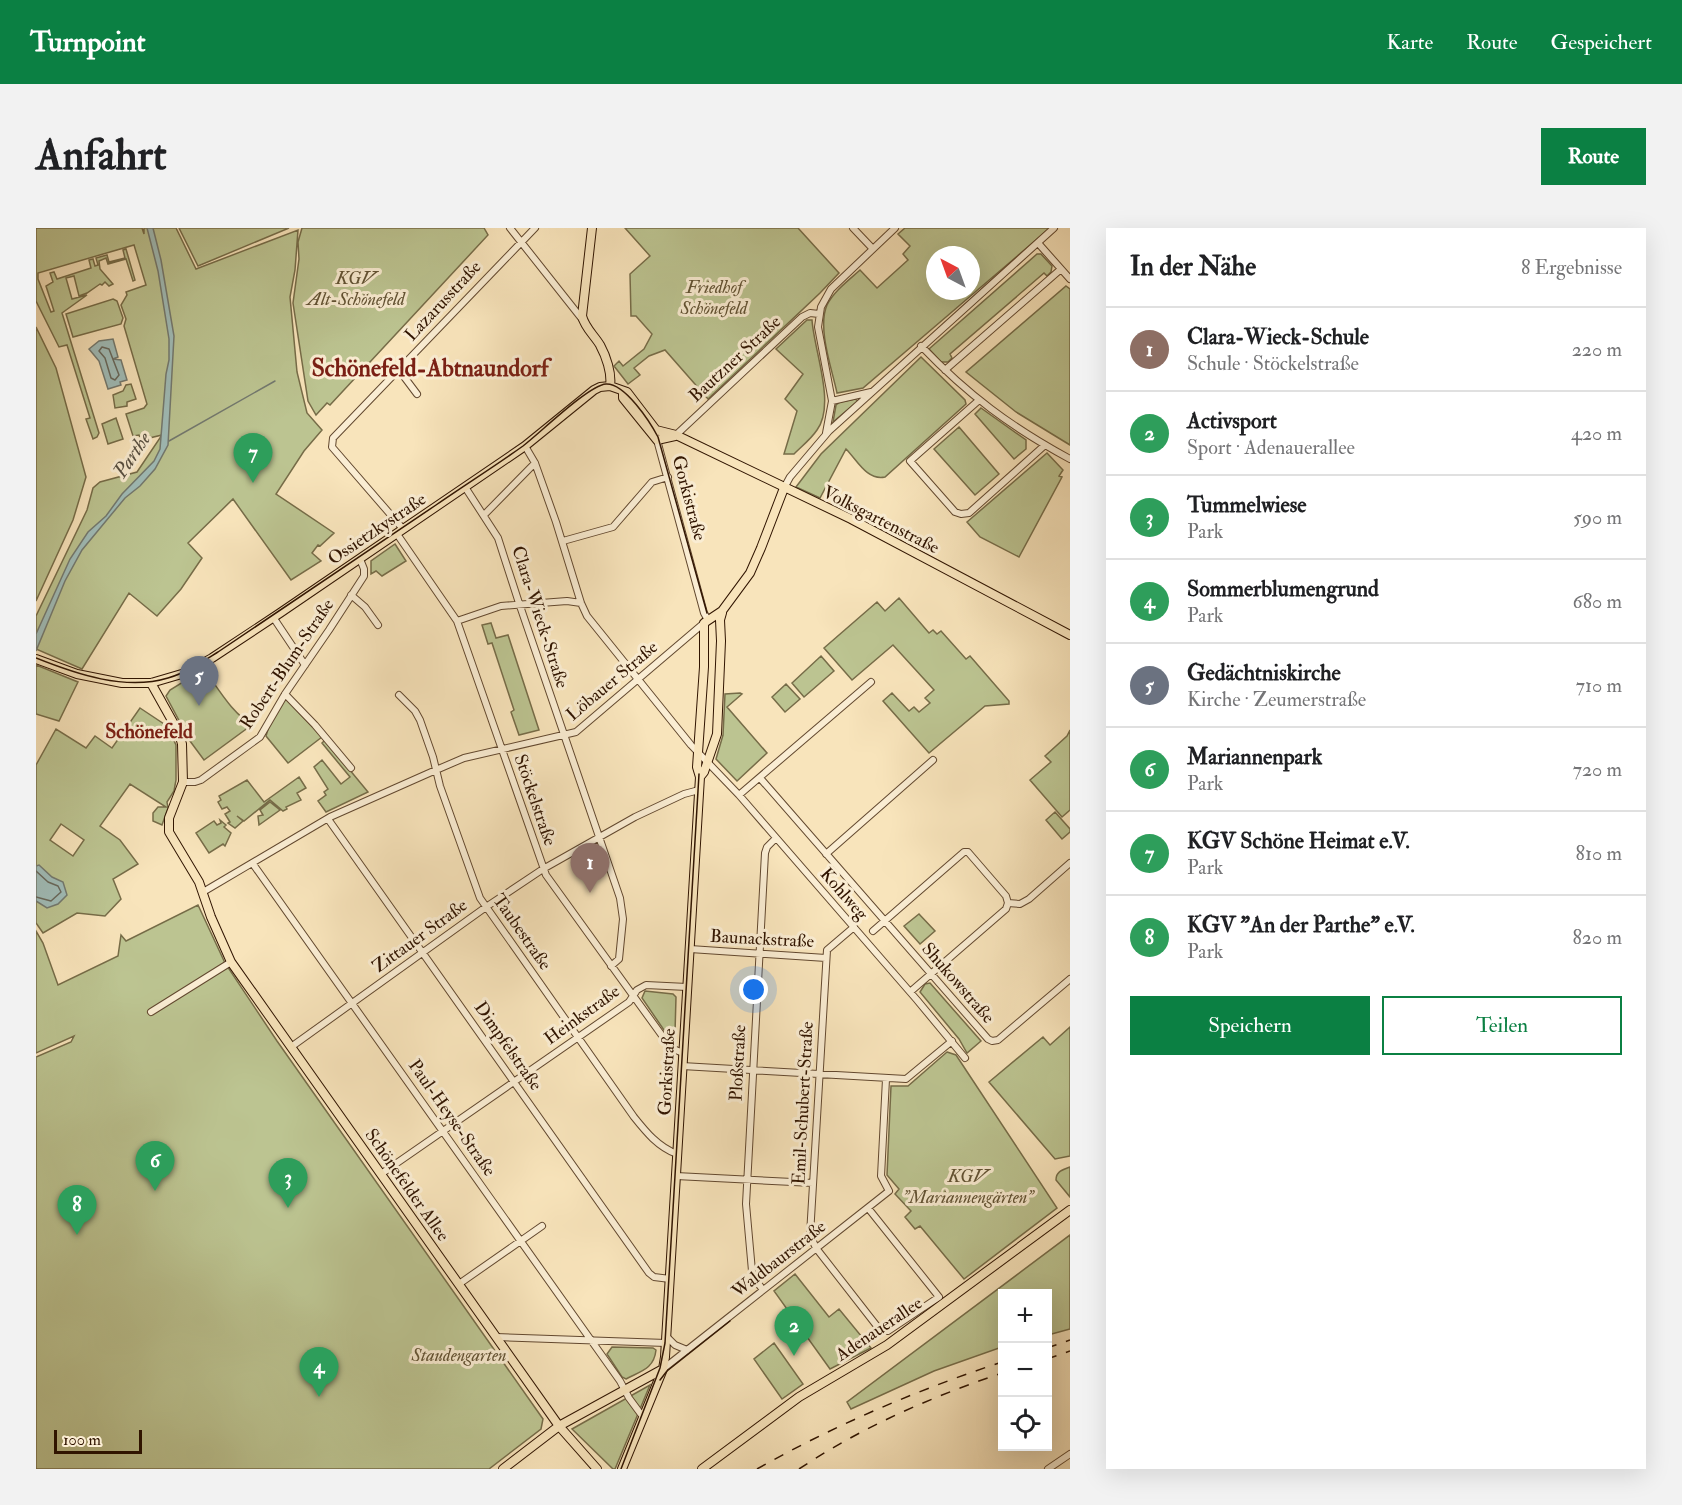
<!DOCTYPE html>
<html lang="de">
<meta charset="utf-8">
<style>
:root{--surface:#fff;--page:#f2f2f2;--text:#202124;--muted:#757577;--line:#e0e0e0;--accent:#0b8043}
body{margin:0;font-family:"IM FELL Double Pica",serif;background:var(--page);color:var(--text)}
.controls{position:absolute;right:18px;bottom:18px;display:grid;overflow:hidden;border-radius:0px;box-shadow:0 6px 24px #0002}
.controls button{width:54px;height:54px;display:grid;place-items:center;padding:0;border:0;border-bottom:2px solid var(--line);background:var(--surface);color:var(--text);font:30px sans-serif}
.compass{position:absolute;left:890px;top:18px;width:54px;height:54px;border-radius:50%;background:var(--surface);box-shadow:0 6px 24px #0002;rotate:319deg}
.scale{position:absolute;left:18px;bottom:15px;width:88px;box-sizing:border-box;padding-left:6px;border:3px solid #301400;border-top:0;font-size:16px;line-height:21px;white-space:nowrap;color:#301400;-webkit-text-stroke:4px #faedd3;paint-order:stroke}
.you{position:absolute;left:718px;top:762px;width:21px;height:21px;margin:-15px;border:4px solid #fff;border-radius:50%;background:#1a73e8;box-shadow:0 0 0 9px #1a73e833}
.badge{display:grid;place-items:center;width:39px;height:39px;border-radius:50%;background:var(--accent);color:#fff;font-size:20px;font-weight:700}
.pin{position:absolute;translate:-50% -50px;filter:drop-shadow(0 2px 3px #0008)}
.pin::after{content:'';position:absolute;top:32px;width:21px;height:18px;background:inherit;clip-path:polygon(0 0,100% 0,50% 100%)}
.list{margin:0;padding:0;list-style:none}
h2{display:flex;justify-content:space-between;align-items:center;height:78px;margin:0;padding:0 24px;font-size:26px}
h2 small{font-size:20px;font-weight:400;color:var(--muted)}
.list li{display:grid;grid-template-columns:39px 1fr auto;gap:18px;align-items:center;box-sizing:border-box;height:84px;padding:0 24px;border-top:2px solid var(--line)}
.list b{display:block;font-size:22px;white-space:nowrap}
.list p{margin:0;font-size:20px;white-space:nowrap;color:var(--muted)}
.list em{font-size:20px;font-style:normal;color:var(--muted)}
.actions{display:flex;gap:12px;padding:18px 24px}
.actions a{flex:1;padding:14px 0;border:2px solid var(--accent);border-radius:0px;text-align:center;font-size:21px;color:var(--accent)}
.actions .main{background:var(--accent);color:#fff}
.icon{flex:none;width:33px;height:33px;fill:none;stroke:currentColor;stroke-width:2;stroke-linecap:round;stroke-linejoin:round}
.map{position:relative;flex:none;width:1034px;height:1241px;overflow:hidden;border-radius:0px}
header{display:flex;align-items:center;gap:36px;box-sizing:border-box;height:84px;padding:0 30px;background:var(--accent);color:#fff}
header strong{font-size:28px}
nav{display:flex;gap:33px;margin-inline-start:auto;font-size:21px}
.intro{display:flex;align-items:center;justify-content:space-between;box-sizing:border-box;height:144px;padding:0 36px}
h1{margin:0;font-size:42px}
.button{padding:15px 27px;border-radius:0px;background:var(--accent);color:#fff;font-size:21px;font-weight:700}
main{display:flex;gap:36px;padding:0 36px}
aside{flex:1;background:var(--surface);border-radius:0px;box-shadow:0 6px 24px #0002}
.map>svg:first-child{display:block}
</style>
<header>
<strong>Turnpoint</strong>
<nav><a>Karte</a><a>Route</a><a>Gespeichert</a></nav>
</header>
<div class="intro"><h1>Anfahrt</h1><a class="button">Route</a></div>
<main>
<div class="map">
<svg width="1034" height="1241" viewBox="0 0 1034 1241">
<rect width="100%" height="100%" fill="#f8e4bb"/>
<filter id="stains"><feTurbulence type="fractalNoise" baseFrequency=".00333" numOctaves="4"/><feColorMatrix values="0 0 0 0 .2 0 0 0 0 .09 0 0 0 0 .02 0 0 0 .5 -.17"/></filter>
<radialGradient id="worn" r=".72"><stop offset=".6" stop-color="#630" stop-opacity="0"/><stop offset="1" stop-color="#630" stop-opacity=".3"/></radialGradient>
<path fill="#bcc491" stroke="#766c48" stroke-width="1.5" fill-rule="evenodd" d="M0 0H106L108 6V0H140L160 41 262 2 259 42 254 69 261 144 271 185 286 202 268 223 240 266 298 305 284 318 282 317 276 325 285 333 255 352 197 271 152 315 166 330 145 361 121 388 93 365 46 441 0 421V388L51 282 57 260 64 254 101 244 126 207 105 212 103 207 97 208 90 186 108 180 111 176 88 98 90 91 85 77 91 67 90 64 110 57 98 17 2 45V51L15 84 18 83 10 58 17 54 14 45 18 44 21 51 55 40 53 32 57 31 59 38 62 37 60 30 71 27 73 34 89 30 87 22 90 21 99 52 97 53 90 31 72 36 70 30 63 33 64 41 77 56 73 58 69 54 66 57 64 56 51 65 43 68 38 48 30 50 36 71 51 67 26 85 63 205 61 209 57 211 50 191 54 190 31 117 23 119 0 73Z
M143 0H253L162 38Z
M266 0H448L452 7 294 177 291 175 280 187 272 173 257 75 263 31 262 14Z
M589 0H762L803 45 784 65 672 171 629 122 613 128 598 140 604 147 592 156 578 138 583 133 587 138 608 121 616 106 600 88H595L594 46 614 28Z
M869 0H1014L827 160 801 165C796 141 781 100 791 77 798 63 813 52 824 42L841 60 872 32 867 26 874 18 862 6ZM899 27H935V63H899Z
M1001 26H1005L1016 38 1015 44 1011 48 1008 45 914 126 916 130 912 134H905L893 121Z
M1030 58 1034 61V217L980 184 930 144Z
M77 71 81 73 87 90 85 96 37 109 30 86Z
M771 92H776C778 123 800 176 781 202 775 211 766 218 758 226H748L761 183 749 171 767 146 740 121Z
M0 99 20 140 50 249 37 292 0 373Z
M885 129 929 172 930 176 849 249C831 253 821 232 810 221L784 270 760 259 785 226Z
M95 156 100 171 91 174V178L79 180 77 167 87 163 90 157Z
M819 171 822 173 797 194 800 177 804 174Z
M945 180 990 212V221L978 231 939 186Z
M80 190 87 211 72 216 66 196Z
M923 199 963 246 939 267 898 221Z
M1011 225 1027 242 1023 248 1026 249 983 329 944 309 931 294Z
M359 316 370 333 346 348 340 343 335 346V333Z
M863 370 893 405 897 402 901 406 905 403 930 431 934 428 973 473V476L949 478 893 525 847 473 856 465 873 483 878 479 883 484 894 475 889 470 898 462 857 417 816 452 788 420 841 374 849 383Z
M455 395 460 410 472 407 503 502 483 507 475 484 478 482 456 415 452 416 446 397Z
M785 428 798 443 768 469 756 455Z
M0 437 42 454 23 493 0 486Z
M168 441C180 457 198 489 217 496L168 532 154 513 130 468 134 462Z
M750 456 764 471 749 484 736 469Z
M704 465 706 466 691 479 731 525 701 553 680 531 687 507 689 466Z
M249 470 286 509 252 535 230 508 233 498Z
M104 480 131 498 140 517V552L138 563 131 574 132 580 126 597 117 593V585L122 579H130L94 556 64 598 84 612 102 636 77 651 85 671 69 688 41 685 7 705 0 695V537L20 501 50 520 59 508 76 520ZM25 596 48 612 37 628 14 612Z
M1034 502V582L1026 589 994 552 1015 534 1009 528 1031 508Z
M289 512 332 564 290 584 282 573 290 567 288 564 292 561 278 539 286 532 305 556 314 549 286 515Z
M263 549 270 560 261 565 265 572 250 579 251 581 247 583 234 572 208 593 201 588 207 593 199 600 192 595 194 594 189 586 194 583 191 579 186 581 182 574 185 572 183 568 211 552 228 574Z
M234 574 244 582 223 597 222 588 227 587 224 582Z
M1019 584 1034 601V604L1026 611 1010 592Z
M184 592 190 597 188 599 195 605 189 618 187 616 173 625 160 605 178 593 181 597 185 595Z
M162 677 189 735 241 813 507 1191 505 1201 453 1241H0V829L35 814 38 808 0 825V703L7 715 22 757 82 728 85 707 90 713Z
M883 686 899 703 884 716 868 698Z
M894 755 945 813 931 825 923 811 884 764 889 756Z
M609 763 637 766 640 769 639 805 637 806 630 805 606 770Z
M1034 799V928L1019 931 953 854 1007 809 1014 817Z
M911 824 920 827 1021 980 928 1051 884 998 879 1001 869 989 875 983 859 966 863 961 851 947 855 858H872Z
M1034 939V969L1020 952C1020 943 1027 942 1034 939Z
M1034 1007V1101L1012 1107 1011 1066H966V1119L898 1143 815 1181 811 1174Z
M759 1046 793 1089 803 1081 835 1120 794 1141 738 1063Z
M738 1115 767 1156 746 1171 718 1131Z
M576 1119 617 1120 620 1122C618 1141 605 1143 590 1151L586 1149 571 1126Z
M614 1157 579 1241H577L536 1201Z"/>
<path fill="#a0bdb9" stroke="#73796f" stroke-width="1.5" d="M111 0H117L125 32 138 108 132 217 119 241 104 258 89 270 46 322 29 353 0 423V406L34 331 52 304 70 288 86 266 118 233 124 221 130 146 133 132V111L122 43Z
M77 111 82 129 77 131 85 132 91 152 84 154 85 157 72 161 63 133 53 121 63 113Z
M3 637 16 649 27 654 31 667 22 676 11 680 0 673V638Z"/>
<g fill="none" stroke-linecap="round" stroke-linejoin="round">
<path stroke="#68685c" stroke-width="1.5" d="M66 119 73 121 83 147 79 152 75 150 69 130 63 123Z
M0 643 12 654 22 658 25 664 15 673 0 669"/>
<path stroke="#73796f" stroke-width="1.5" d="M133 213 239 153"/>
<g stroke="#62482f" stroke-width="8">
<path id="minor" d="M474 0 546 91
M817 0 837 21
M1002 15 1034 51
M885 118C932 167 975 199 1034 231
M363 142 381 166
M909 142 1025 41
M796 173 835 164
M942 173 874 233 919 284 925 286 933 285 1009 217
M790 205 796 173 782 99 785 79 795 61 859 0
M640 207 766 89 774 85 783 86
M621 212 668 385 672 392
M489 218 499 235 520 294 545 375 551 388 655 517 703 567 881 772 929 830
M429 259 462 310 483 375 584 670 587 691 583 731 575 738
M748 260 754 249 793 203 1018 0
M448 287 499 235
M367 301 296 219 297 210 499 0
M361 306 421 393 510 647 635 820 647 825
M527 313 577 299 616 254 632 249
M315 367 329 379 342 397
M237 389 269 437
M421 393 465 378 531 373 545 375
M249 466 279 497 315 540
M363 467 379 483 384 492 397 529 404 558 444 670 598 889C610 904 622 919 641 926
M724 550 952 811 956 813 962 812 1034 751
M147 554H159L165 552 224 509 249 466 293 402 328 348V341L324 331
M703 567 835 454
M292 591 613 1045 618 1049 634 1051
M790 626 897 532
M217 636 584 1153 593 1170 607 1189
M167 664 294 589 400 542 428 530 540 504 668 395
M972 675 984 676 993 671 1034 635
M818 699 791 722 774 1007 780 1020 844 1102 852 1103 903 1069 832 980
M837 703 928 624H932L970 668 972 675 970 681 874 764
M654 721 790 730
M115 784 195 734
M255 819 450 679 507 641 599 589 648 566 663 562
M646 838 870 851 916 813
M345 946 593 774 601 762 610 757 651 759
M640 948 777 955
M423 1056 506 998
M727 1062 718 1050 716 1043 710 976 729 625 731 619 740 610
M630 1108 639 1117 651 1122
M460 1109 630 1115
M627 1141 853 963 845 948 850 851
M1012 1241 1034 1226"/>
</g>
<g stroke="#301400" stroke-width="10">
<path id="major" d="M556 0 546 88C549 100 558 107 564 117 570 128 576 145 574 158
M587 165V170L621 212 639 208
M0 431 41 446 86 455H115L149 445 176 430 244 385 489 218 558 162 564 159 574 158 591 164 620 202 640 207 815 291 1034 407
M115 455 143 505 146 516 147 554 133 590V604L163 654 175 689 195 734 523 1198 561 1241
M664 549 668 544 681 506 685 413 684 392 686 385
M467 1241 523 1198 627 1141
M586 1241 627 1141 629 1129 664 549 661 539 668 439V395L686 383 714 345 725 320 748 260
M666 1241 763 1169 851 1117 1034 982"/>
</g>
<use href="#minor" stroke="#faedd3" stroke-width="6"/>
<use href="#major" stroke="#f8e4bb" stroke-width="8"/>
<path stroke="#301400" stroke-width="1.5" d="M0 430C40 446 89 463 132 450 150 445 166 434 182 424 255 375 328 326 400 277 429 257 459 238 487 218 504 205 553 157 570 156 589 155 614 194 622 209L671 385
M624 1152 631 1143 694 1093
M585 1241 624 1140 629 1115 663 546"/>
<path stroke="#301400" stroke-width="1.5" stroke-dasharray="10 10" stroke-linecap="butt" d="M1011 1120 1034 1112
M1011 1131 1034 1123
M721 1241C799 1197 881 1162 966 1134
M763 1241C826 1199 895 1169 966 1145"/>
</g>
<g text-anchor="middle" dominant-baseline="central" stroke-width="6" stroke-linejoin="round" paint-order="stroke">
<g font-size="18" font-style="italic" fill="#615233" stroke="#faedd3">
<text x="320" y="50">KGV<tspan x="320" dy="21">Alt-Schönefeld</tspan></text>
<text x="678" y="59">Friedhof<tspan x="678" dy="21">Schönefeld</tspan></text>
<text x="932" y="948">KGV<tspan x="932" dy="21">"Mariannengärten"</tspan></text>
<text x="423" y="1127">Staudengarten</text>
</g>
<g font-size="18" fill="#301400" stroke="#faedd3">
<text transform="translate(407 73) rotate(-47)">Lazarusstraße</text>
<text transform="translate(699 131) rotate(-43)">Bautzner Straße</text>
<text transform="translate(653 270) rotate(75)">Gorkistraße</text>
<text transform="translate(845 292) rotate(27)">Volksgartenstraße</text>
<text transform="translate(341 301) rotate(-34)">Ossietzkystraße</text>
<text transform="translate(504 389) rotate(72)">Clara-Wieck-Straße</text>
<text transform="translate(251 436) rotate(-56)">Robert-Blum-Straße</text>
<text transform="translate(576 453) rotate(-40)">Löbauer Straße</text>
<text transform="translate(499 572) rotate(71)">Stöckelstraße</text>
<text transform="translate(808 666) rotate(49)">Kohlweg</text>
<text transform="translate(486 704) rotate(55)">Taubestraße</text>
<text transform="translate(384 708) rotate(-36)">Zittauer Straße</text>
<text transform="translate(726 711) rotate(3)">Baunackstraße</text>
<text transform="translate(922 755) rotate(49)">Shukowstraße</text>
<text transform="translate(546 787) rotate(-36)">Heinkstraße</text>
<text transform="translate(472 818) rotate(55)">Dimpfelstraße</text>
<text transform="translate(702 835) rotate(-87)">Ploßstraße</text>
<text transform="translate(631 844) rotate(-87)">Gorkistraße</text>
<text transform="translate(767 875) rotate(-87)">Emil-Schubert-Straße</text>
<text transform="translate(416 890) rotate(55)">Paul-Heyse-Straße</text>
<text transform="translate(371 957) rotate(55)">Schönefelder Allee</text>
<text transform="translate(743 1031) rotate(-38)">Waldbaurstraße</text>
<text transform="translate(843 1101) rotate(-34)">Adenauerallee</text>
</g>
<g font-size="20" font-style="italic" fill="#574f41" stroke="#faedd3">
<text transform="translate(96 227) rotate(-56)">Parthe</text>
</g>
<g font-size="20" font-weight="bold" fill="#7a1f14" stroke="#faedd3">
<text x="113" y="503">Schönefeld</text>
</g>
<g font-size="24" font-weight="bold" fill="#7a1f14" stroke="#faedd3">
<text x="394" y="140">Schönefeld-Abtnaundorf</text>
</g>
</g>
<rect width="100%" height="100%" filter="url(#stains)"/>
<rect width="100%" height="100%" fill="url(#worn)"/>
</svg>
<div class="controls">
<button>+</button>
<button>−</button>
<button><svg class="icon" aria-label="locate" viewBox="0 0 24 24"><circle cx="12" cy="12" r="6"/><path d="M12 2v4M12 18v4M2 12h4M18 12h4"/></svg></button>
</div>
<svg class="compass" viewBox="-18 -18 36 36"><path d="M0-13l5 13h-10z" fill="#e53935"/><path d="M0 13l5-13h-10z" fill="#757577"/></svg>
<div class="scale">100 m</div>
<div class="you"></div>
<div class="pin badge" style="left:554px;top:665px;background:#8d6e63">1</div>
<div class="pin badge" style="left:758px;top:1128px;background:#2e9e5b">2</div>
<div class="pin badge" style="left:252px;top:980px;background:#2e9e5b">3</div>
<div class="pin badge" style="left:283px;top:1169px;background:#2e9e5b">4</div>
<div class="pin badge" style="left:163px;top:478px;background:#6b7280">5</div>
<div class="pin badge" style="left:119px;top:963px;background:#2e9e5b">6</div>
<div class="pin badge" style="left:217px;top:255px;background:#2e9e5b">7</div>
<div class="pin badge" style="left:41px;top:1007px;background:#2e9e5b">8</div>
</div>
<aside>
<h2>In der Nähe<small>8 Ergebnisse</small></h2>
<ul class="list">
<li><span class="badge" style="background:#8d6e63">1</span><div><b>Clara-Wieck-Schule</b><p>Schule · Stöckelstraße</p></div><em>220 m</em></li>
<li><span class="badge" style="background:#2e9e5b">2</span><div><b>Activsport</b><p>Sport · Adenauerallee</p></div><em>420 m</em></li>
<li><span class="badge" style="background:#2e9e5b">3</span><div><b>Tummelwiese</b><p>Park</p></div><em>590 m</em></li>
<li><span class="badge" style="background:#2e9e5b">4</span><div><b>Sommerblumengrund</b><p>Park</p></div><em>680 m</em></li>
<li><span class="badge" style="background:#6b7280">5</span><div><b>Gedächtniskirche</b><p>Kirche · Zeumerstraße</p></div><em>710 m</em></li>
<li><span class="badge" style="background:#2e9e5b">6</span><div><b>Mariannenpark</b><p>Park</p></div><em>720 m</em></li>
<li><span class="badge" style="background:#2e9e5b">7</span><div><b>KGV Schöne Heimat e.V.</b><p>Park</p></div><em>810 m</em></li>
<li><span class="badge" style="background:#2e9e5b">8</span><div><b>KGV &quot;An der Parthe&quot; e.V.</b><p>Park</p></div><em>820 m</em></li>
</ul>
<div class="actions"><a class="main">Speichern</a><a>Teilen</a></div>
</aside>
</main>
